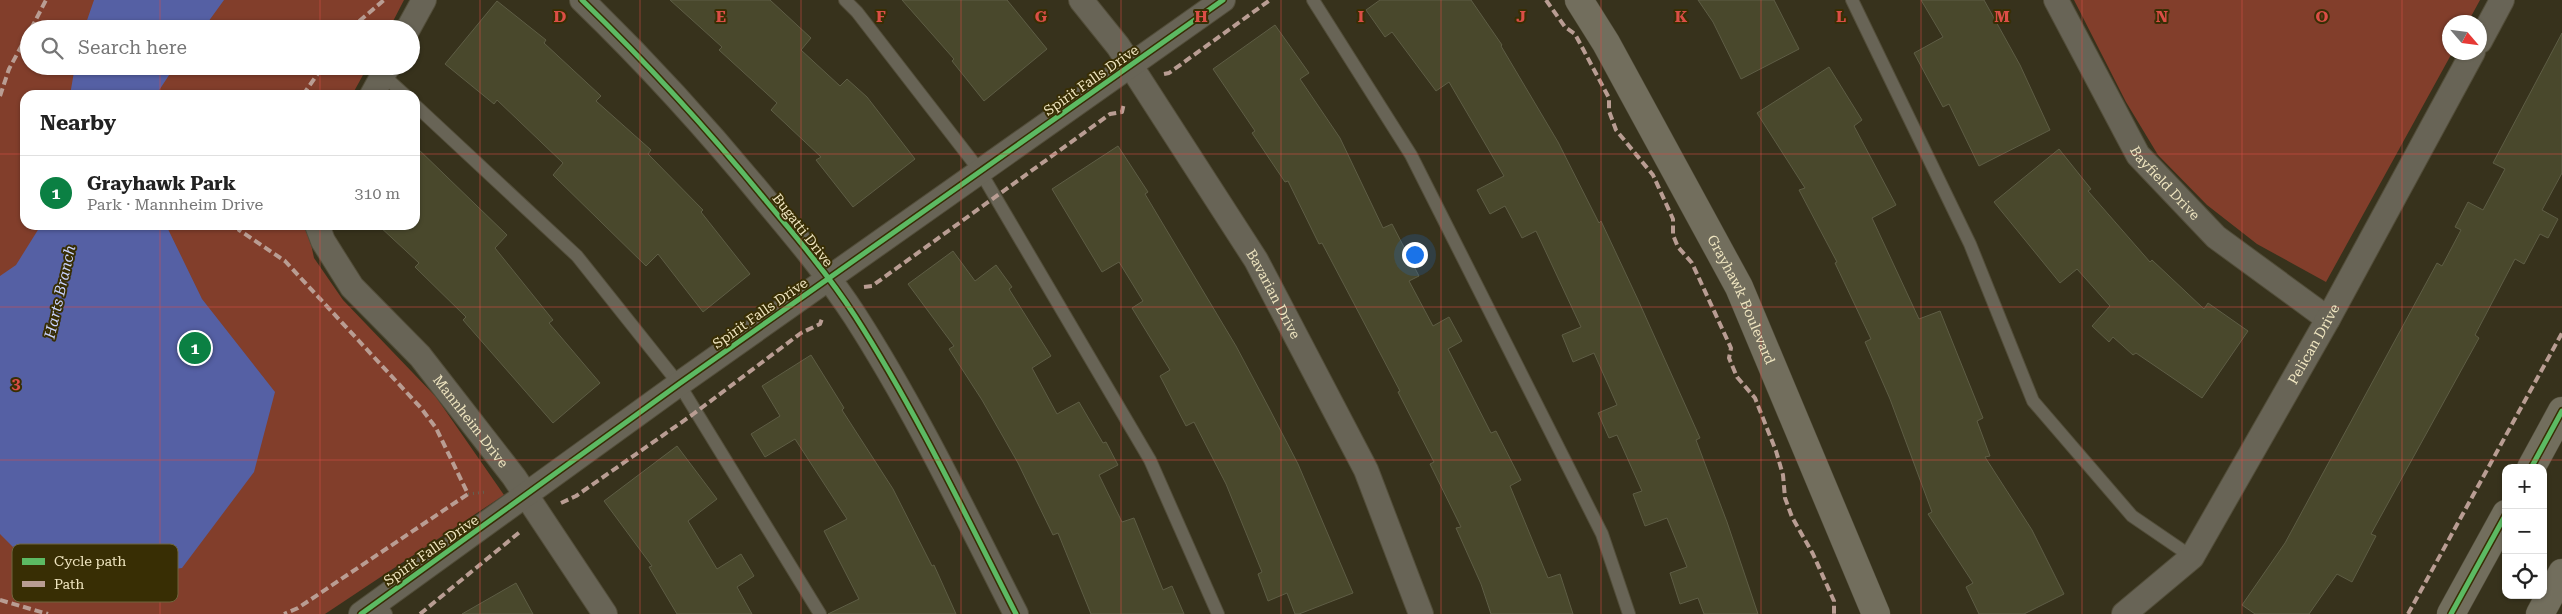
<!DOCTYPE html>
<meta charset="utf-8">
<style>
:root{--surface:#fff;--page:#f6f6f6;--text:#222;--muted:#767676;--line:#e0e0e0;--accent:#0b8043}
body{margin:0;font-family:"Roboto Serif",serif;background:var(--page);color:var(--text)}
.controls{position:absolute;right:15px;bottom:15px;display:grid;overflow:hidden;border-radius:10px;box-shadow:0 1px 4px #0004}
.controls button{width:45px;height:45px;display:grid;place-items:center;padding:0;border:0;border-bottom:1px solid var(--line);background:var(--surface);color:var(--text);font:25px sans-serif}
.compass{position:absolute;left:2442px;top:15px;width:45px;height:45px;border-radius:50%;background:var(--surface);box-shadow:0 1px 4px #0004;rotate:118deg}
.you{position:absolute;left:1414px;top:254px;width:18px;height:18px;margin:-12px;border:4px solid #fff;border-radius:50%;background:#1a73e8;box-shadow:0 0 0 8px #1a73e833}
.badge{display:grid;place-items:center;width:32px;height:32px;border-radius:50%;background:var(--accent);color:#fff;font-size:16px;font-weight:700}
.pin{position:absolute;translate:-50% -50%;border:2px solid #fff;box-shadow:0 1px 5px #0006}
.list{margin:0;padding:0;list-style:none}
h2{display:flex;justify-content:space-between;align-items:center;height:65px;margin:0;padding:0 20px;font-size:21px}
h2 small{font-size:16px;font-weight:400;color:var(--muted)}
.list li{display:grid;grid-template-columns:32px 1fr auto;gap:15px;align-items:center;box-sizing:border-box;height:75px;padding:0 20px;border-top:1px solid var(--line)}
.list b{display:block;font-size:19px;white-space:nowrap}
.list p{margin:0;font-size:16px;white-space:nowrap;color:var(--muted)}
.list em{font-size:16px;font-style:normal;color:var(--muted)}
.icon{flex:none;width:28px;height:28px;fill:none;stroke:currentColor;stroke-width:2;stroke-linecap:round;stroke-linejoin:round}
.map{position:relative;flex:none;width:2562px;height:614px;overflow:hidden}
.search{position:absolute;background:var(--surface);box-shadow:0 1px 4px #0004;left:20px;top:20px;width:400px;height:55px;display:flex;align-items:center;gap:12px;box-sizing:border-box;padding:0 18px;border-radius:28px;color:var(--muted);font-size:19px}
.panel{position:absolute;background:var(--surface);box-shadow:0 1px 4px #0004;left:20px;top:90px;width:400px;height:140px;border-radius:15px}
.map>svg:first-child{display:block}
</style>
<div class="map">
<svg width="2562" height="614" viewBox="0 0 2562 614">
<rect width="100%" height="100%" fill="#37321c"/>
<path fill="#823e2b" d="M0 0H404L389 29H29V66H368L352 95H25V225H307L314 258 343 300 436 397 504 495 325 614H0Z
M2074 0H2480L2468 22H2450V52L2452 53 2326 282 2257 244 2207 205 2158 155 2126 102Z"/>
<path fill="#5560a4" d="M94 0H224L203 29H84Z
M75 66H175L156 95H70Z
M41 225H166L202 299 275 392 254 472 182 568 101 579 15 549 0 534V276L16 265Z"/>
<path fill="#49482c" stroke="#5e5d45" d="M670 0H770L811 38 801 50 840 86 847 79 867 97 915 159 853 207 816 160 821 157 771 110 777 103 719 50 722 47Z
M902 0H1007L1047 49 984 101 952 61 954 59Z
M1380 0H1471L1502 45 1501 46 1558 142 1599 223 1601 221 1639 302 1700 438 1696 440 1727 522 1758 614H1704L1698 598 1680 604 1670 573 1687 567 1667 518 1645 526 1633 494 1642 491 1617 435 1609 438 1598 413 1617 405 1594 353 1573 362 1562 335 1581 327 1536 231 1522 238 1505 206 1490 214 1477 190 1504 176 1449 82 1436 91 1392 32 1385 37 1366 10Z
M1698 0H1774L1799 49 1741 79 1713 22Z
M1921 0H1984L2020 65 2050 130 1979 166 1949 104 1943 107 1914 53 1943 37Z
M497 1 546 40 544 43 601 96 596 101 651 150 648 154 703 210 701 212 750 274 703 312 658 254 646 266 553 175 563 163 497 100 494 104 445 64Z
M1275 25 1309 73 1300 79 1340 138 1383 228 1392 224 1419 276 1409 281 1433 326 1449 317 1462 341 1448 349 1491 433 1496 431 1521 480 1510 486 1548 578 1560 574 1573 614H1491L1481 584 1456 528 1461 527 1430 464 1434 462 1398 392 1400 391 1322 243 1319 244 1288 181 1285 182 1252 133 1255 131 1213 69Z
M2562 33V173L2542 210 2558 219 2548 238 2540 234 2524 264 2515 259 2475 335 2479 338 2371 534 2376 536 2352 582 2337 574 2309 614H2255L2242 605 2285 543 2437 263 2442 266 2461 230 2455 227 2468 202 2483 210 2505 169 2493 163Z
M1829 67 1862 120 1854 126 1896 205 1872 218 1919 319 1940 311 1983 418 1977 421 1990 456 1985 457 2032 530 2064 594 2024 614H1979L1966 587 1973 583 1928 514 1932 512 1890 399 1865 342 1871 339 1835 263 1837 262 1799 190 1805 188 1757 113Z
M415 146 507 235 495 248 553 320 549 323 600 383 553 423 463 320 466 317 415 267 419 263 378 225H415Z
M1118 146 1148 192 1145 194 1236 346 1269 408 1298 464 1353 593 1299 614H1295L1287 593 1268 601 1258 574 1262 572 1226 484 1194 422 1186 426 1160 376 1170 370 1132 308 1143 301 1119 262 1102 272 1052 189Z
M2059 149 2091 189 2088 191 2150 262 2152 260 2204 309 2208 303 2248 331 2202 398 2136 353 2133 355 2113 337 2109 342 2092 326 2110 306 2077 269 2060 283 1994 202Z
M953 251 975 281 996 265 1012 287 1009 289 1051 356 1032 368 1057 414 1079 402 1103 443 1106 442 1118 465 1099 475 1122 522 1134 518 1163 590 1172 586 1184 614H1091L1058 533 1053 535 1018 463 982 400 949 349 954 346 908 284Z
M811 355 844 408 842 410 893 489 932 566 934 565 956 614H828L859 599 824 531 847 519 795 439 765 457 751 434 780 416 762 386Z
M677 446 717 499 688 521 717 569 741 554 754 576 737 587 752 614H677L649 567 652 566 604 501Z
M516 583 533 614H462Z"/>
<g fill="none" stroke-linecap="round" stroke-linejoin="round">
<g stroke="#524d39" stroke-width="14">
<path id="lane" d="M845 0 857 12 980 171 1150 460 1218 614
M1313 0 1411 155 1602 534 1629 614
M1852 0 1970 244 2033 401 2132 516 2192 557
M383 75 405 95
M415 105 577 256 679 384 820 614
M378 601 386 614"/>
</g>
<g stroke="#524d39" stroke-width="26">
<g id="street">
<path d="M582 0C648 64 709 131 767 202 798 239 829 276 855 316 916 411 965 514 1016 614"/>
<path id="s1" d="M1081 0 1118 46 1256 260 1366 470 1421 614"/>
<path id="s2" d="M2056 0 2138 155 2216 237 2328 319"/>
<path d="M408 29 424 0"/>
<path d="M2480 41 2502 0"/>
<path d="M372 95 388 66"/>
<path id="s3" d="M317 225 323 241 352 287 420 356 514 477 605 614"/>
<path d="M361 614 679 384 1223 0"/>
<path id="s4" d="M2124 614 2192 557 2328 319 2473 52"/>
</g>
</g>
<g stroke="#524d39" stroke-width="29">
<g id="secondary">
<path id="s5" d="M1579 0 1606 43 1739 287 1876 614"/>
<path d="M2531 468 2562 411"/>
<path d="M2451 614 2506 514"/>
<path d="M2540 614 2562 573"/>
</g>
</g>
<path stroke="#646152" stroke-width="3" stroke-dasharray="1 4" stroke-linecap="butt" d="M468 494 486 492"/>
<use href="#lane" stroke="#686456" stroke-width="12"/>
<use href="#street" stroke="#686456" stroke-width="24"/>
<use href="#secondary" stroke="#726e5d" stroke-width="28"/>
<path stroke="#b99d93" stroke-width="4" stroke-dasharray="8 4" stroke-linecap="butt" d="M1546 0 1565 27 1575 34 1609 98V111L1616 130 1653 175 1673 219V235L1678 247 1692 263 1731 348 1729 358 1737 377 1755 398 1776 451 1783 475 1785 498 1792 517 1813 554 1834 601V614
M31 29 46 0
M350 29 384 0
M1164 74 1169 73 1270 0
M303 95 323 66
M0 96 9 69 29 32
M237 225 239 230 285 261 421 408 436 428 468 494 298 608 284 614
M864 287 872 286 1110 114 1122 112 1124 103
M561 503 576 496 692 415 801 333 820 324 823 316
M0 600 48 614
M420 614 521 531
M2408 614 2562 333"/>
<g stroke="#382e04" stroke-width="8">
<path id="cycleway" d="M582 0C648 64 709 131 767 202 798 239 829 276 855 316 916 411 965 514 1016 614
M2531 468 2562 411
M361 614 679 384 1223 0
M2451 614 2506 514"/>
</g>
<use href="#cycleway" stroke="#5cba63" stroke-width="5"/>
</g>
<path fill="none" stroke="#db4e46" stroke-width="1" stroke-opacity="0.55" d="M160 0V29M320 0V29M480 0V614M640 0V614M801 0V614M961 0V614M1121 0V614M1281 0V614M1441 0V614M1601 0V614M1761 0V614M1921 0V614M2082 0V614M2242 0V614M2402 0V614M160 66V95M320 66V95M0 154H25M415 154H2562M160 225V614M320 225V614M0 307H2562M0 460H2562"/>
<g text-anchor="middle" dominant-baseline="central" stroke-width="4" stroke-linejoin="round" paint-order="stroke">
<g font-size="14" fill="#efe5c0" stroke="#382e04">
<text transform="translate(1091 80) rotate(-35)">Spirit Falls Drive</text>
<text stroke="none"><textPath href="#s2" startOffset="214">Bayfield Drive</textPath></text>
<text transform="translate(803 230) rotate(52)">Bugatti Drive</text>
<text stroke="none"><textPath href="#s1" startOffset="352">Bavarian Drive</textPath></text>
<text stroke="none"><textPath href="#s5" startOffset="341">Grayhawk Boulevard</textPath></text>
<text transform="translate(760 313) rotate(-35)">Spirit Falls Drive</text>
<text stroke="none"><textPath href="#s4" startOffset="334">Pelican Drive</textPath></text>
<text stroke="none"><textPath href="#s3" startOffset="251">Mannheim Drive</textPath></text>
<text transform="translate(431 550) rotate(-35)">Spirit Falls Drive</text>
</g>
<g font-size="15" font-style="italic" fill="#c9d3fe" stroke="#382e04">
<text transform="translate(60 292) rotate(-77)">Harts Branch</text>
</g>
</g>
<rect x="12" y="544" width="166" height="58" rx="8" fill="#382e04" stroke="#6f653c" stroke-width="1"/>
<rect x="22" y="558" width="23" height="7" fill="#5cba63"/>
<rect x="22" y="581" width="23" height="6" fill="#b99d93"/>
<g font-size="14" fill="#efe5c0">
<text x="54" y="566">Cycle path</text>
<text x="54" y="589">Path</text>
</g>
<g font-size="16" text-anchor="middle" font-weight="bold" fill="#db4e46" stroke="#382e04" stroke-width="4" stroke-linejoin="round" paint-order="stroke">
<text x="560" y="22">D</text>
<text x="721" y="22">E</text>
<text x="881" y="22">F</text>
<text x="1041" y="22">G</text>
<text x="1201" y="22">H</text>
<text x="1361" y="22">I</text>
<text x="1521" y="22">J</text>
<text x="1681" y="22">K</text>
<text x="1841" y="22">L</text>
<text x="2002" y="22">M</text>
<text x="2162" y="22">N</text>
<text x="2322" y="22">O</text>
<text x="16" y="389">3</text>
</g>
</svg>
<div class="controls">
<button>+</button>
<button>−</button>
<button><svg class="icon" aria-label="locate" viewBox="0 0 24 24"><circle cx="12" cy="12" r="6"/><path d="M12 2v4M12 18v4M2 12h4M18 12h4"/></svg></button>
</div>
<svg class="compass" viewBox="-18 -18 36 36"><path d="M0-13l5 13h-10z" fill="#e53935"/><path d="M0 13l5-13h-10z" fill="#767676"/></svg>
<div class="you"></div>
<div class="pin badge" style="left:195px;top:348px">1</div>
<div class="search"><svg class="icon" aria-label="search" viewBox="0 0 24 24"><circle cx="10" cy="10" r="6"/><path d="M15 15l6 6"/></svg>Search here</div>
<section class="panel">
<h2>Nearby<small></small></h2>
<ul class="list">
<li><span class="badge">1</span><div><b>Grayhawk Park</b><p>Park · Mannheim Drive</p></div><em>310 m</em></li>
</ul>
</section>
</div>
